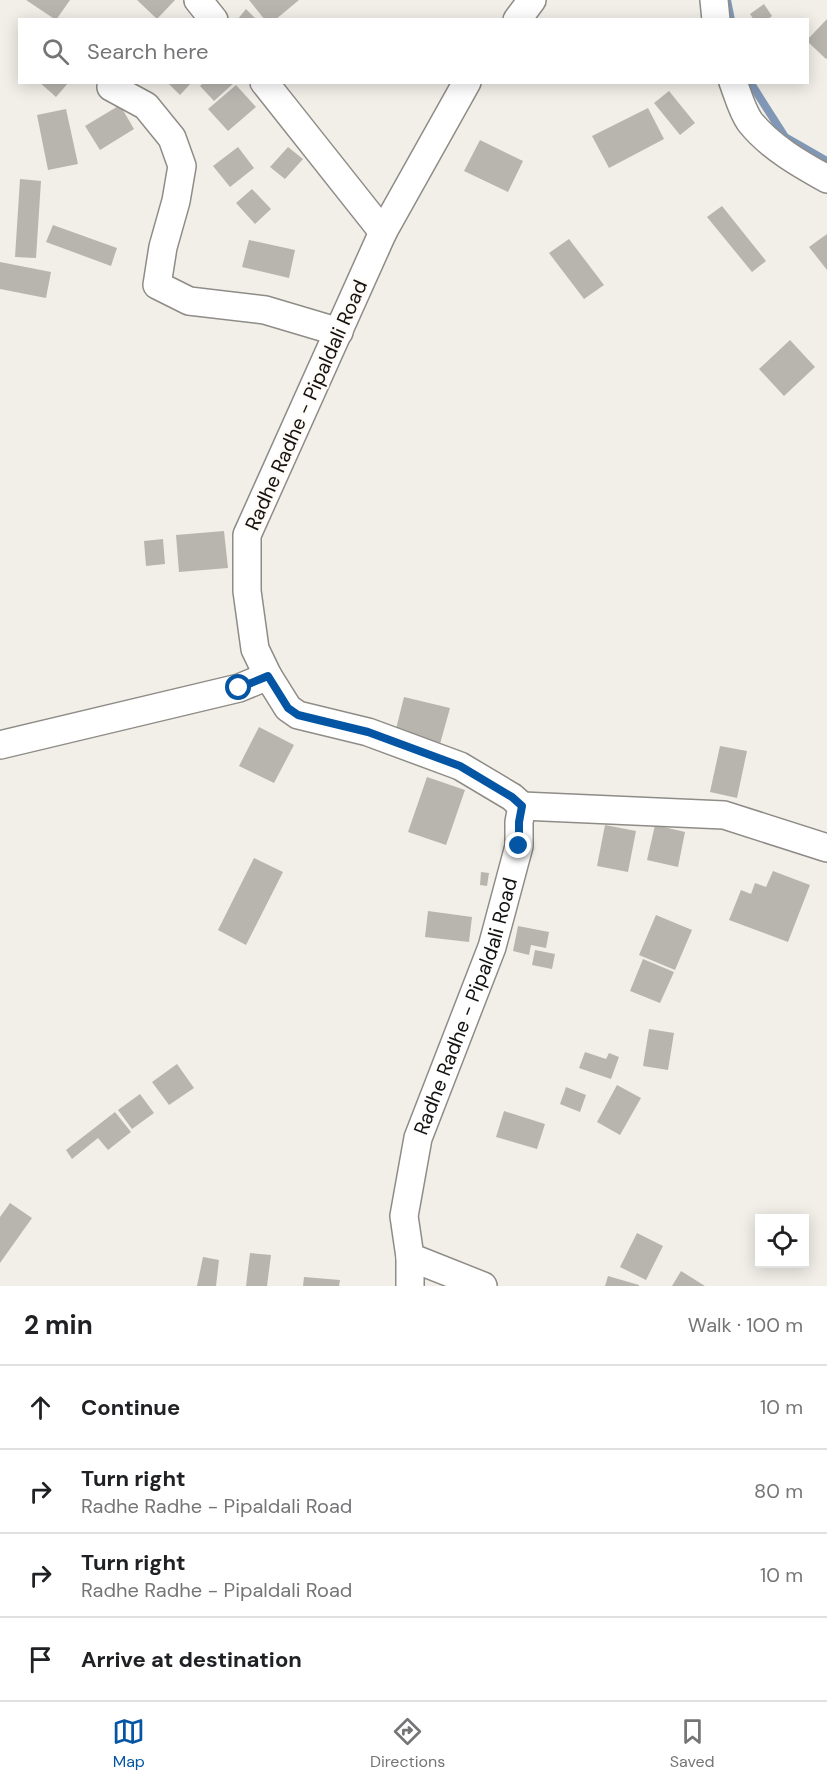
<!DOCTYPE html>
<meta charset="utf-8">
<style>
:root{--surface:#fff;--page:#f2f2f2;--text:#202124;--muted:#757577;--line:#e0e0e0;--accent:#0455a3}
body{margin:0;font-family:"DM Sans",sans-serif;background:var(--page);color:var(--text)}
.controls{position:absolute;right:18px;bottom:18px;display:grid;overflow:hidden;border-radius:0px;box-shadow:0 3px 15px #0003}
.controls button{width:54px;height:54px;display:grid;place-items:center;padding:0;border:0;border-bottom:2px solid var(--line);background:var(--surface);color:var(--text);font:30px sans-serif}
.stop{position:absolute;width:18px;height:18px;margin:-14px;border:4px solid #0455a3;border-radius:50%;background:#fff}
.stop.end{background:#0455a3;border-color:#fff;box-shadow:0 2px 6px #0008}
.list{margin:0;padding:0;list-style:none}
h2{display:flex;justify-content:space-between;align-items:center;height:78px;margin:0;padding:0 24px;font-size:26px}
h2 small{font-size:20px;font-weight:400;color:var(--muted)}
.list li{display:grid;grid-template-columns:39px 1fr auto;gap:18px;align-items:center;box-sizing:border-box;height:84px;padding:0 24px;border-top:2px solid var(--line)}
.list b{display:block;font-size:22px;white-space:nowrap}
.list p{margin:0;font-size:20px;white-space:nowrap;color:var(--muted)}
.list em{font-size:20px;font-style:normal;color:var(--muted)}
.icon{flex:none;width:33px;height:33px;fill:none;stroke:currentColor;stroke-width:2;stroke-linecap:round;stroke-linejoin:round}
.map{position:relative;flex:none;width:827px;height:1286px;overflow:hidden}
.search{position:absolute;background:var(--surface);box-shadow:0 3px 15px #0003;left:18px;right:18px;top:18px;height:66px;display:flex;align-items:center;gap:15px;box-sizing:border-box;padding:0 21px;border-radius:0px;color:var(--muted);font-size:22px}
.sheet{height:414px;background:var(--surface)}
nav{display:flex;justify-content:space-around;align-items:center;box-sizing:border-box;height:84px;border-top:2px solid var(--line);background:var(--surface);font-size:16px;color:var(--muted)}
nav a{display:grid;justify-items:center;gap:3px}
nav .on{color:var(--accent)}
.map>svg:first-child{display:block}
</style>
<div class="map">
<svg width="827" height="1286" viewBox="0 0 827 1286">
<rect width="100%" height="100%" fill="#f2efe9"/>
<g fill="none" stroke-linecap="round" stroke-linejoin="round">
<path stroke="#8098b6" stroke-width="8" d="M727 0 731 20
M750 82 785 137 827 161"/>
</g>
<path fill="#b8b5af" d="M26 0H70L56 20Z
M137 0H175L157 19Z
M249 0H299L275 20H265Z
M764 4 772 16 767 20H754L750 14Z
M246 9 257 20H237Z
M827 19V58L826 59 808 42V39Z
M39 82H69L56 97Z
M167 82H192L180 95Z
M204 82H235L214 101 200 86Z
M236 85 256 107 228 131 208 109Z
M669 91 695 123 680 135 654 103Z
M120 105 134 129 100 150 85 126Z
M648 108 664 139 609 168 592 136Z
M66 109 78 164 48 170 37 115Z
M480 140 523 161 508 192 464 171Z
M238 147 254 168 230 187 213 166Z
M288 147 303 159 285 179 270 167Z
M20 179 41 181 36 258 15 257Z
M252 189 271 209 255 224 236 203Z
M722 206 766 261 752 272 707 217Z
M53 225 117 248 111 266 46 242Z
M827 234V270L809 247Z
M569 239 604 285 584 299 549 253Z
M249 240 295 250 289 278 242 267Z
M0 262 51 272 46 298 0 289Z
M790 340 815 367 784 396 759 369Z
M224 531 228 568 179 572 176 535Z
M163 539 165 564 146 566 144 541Z
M404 697 450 708 440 744 395 733Z
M259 727 294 745 274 783 239 766Z
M720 746 747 751 737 798 710 792Z
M427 777 465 790 446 845 408 832Z
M605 825 636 831 628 872 597 866Z
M655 825 685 832 678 867 647 860Z
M254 858 283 872 246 945 218 930Z
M773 871 810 885 788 942 729 920 741 890 751 894 755 883 766 887Z
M481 872 489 873 487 886 480 885Z
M428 911 472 917 469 942 425 937Z
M656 915 692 930 675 970 639 955Z
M518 926 549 932 546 948 531 945 529 955 513 951Z
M535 950 555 954 552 969 532 965Z
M643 959 674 972 660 1003 630 991Z
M649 1029 674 1033 668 1070 643 1066Z
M585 1052 606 1059 609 1053 619 1057 611 1079 579 1068Z
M177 1064 194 1088 169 1105 152 1082Z
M617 1085 641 1098 620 1135 597 1122Z
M566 1087 586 1095 580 1112 560 1104Z
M140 1094 154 1113 132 1129 118 1110Z
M504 1111 545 1124 537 1149 496 1137Z
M115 1112 131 1132 108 1150 98 1138 72 1159 66 1150Z
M10 1203 32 1218 0 1263V1217Z
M637 1233 663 1246 646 1280 620 1267Z
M250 1253 271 1255 267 1286H246Z
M203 1257 219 1260 216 1286H197Z
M681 1271 705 1286H672Z
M608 1276 639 1285V1286H605Z
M304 1277 340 1280 339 1286H303Z"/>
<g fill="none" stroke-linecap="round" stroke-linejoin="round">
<g stroke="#8f8c87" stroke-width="30">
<g id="street">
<path d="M198 0 214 20"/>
<path d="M714 0 716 20"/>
<path d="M517 20 532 0"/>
<path d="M264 82 383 232"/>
<path d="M467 82 383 232 247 535V591L255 649 268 676 288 708 298 715 368 732 460 766 512 797 522 806"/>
<path d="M733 82C738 95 742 111 750 122 770 147 800 164 827 179"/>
<path d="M111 87 146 106 172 138 182 166 176 201 163 247 157 285 189 301 265 310 339 332"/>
<path d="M0 745 239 688 268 676"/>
<path d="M522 806 724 815 827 848"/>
<path d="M410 1257 483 1286"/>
<path id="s1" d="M410 1286V1257L404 1216 418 1138 492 947 519 846V822L522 806"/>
</g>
</g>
<use href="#street" stroke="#fff" stroke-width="27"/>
</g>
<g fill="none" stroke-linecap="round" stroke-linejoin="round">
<path stroke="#0455a3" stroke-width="8" d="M239 688 268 676 288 708 298 715 368 732 460 766 512 797 522 806 519 822V846"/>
</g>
<g text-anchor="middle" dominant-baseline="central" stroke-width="4.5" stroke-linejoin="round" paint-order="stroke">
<g font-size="20" fill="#131210" stroke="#fffcf7">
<text transform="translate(306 405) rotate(-66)">Radhe Radhe - Pipaldali Road</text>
<text stroke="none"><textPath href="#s1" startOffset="290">Radhe Radhe - Pipaldali Road</textPath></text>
</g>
</g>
</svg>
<div class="controls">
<button><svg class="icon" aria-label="locate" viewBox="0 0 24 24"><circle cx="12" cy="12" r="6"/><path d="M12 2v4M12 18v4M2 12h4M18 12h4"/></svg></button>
</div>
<div class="stop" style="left:239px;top:688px"></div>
<div class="stop end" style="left:519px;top:846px"></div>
<div class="search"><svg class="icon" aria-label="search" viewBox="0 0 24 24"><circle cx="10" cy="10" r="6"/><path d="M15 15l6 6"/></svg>Search here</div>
</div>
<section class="sheet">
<h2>2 min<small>Walk · 100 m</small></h2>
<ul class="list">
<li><svg class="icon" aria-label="ahead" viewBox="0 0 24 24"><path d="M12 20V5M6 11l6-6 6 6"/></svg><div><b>Continue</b></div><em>10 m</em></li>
<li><svg class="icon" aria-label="right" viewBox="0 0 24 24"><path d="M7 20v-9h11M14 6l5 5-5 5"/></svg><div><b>Turn right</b><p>Radhe Radhe - Pipaldali Road</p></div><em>80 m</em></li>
<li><svg class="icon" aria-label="right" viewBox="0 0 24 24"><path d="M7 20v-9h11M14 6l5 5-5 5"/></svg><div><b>Turn right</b><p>Radhe Radhe - Pipaldali Road</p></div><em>10 m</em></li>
<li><svg class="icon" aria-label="arrive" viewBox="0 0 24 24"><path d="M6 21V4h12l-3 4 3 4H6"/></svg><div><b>Arrive at destination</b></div></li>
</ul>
</section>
<nav>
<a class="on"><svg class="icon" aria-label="map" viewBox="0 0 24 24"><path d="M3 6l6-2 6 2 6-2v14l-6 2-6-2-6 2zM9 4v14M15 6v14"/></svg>Map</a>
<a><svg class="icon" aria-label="directions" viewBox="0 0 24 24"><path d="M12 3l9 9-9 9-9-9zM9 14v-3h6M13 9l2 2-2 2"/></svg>Directions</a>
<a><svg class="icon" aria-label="saved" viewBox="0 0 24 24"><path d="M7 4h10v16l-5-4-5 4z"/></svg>Saved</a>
</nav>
